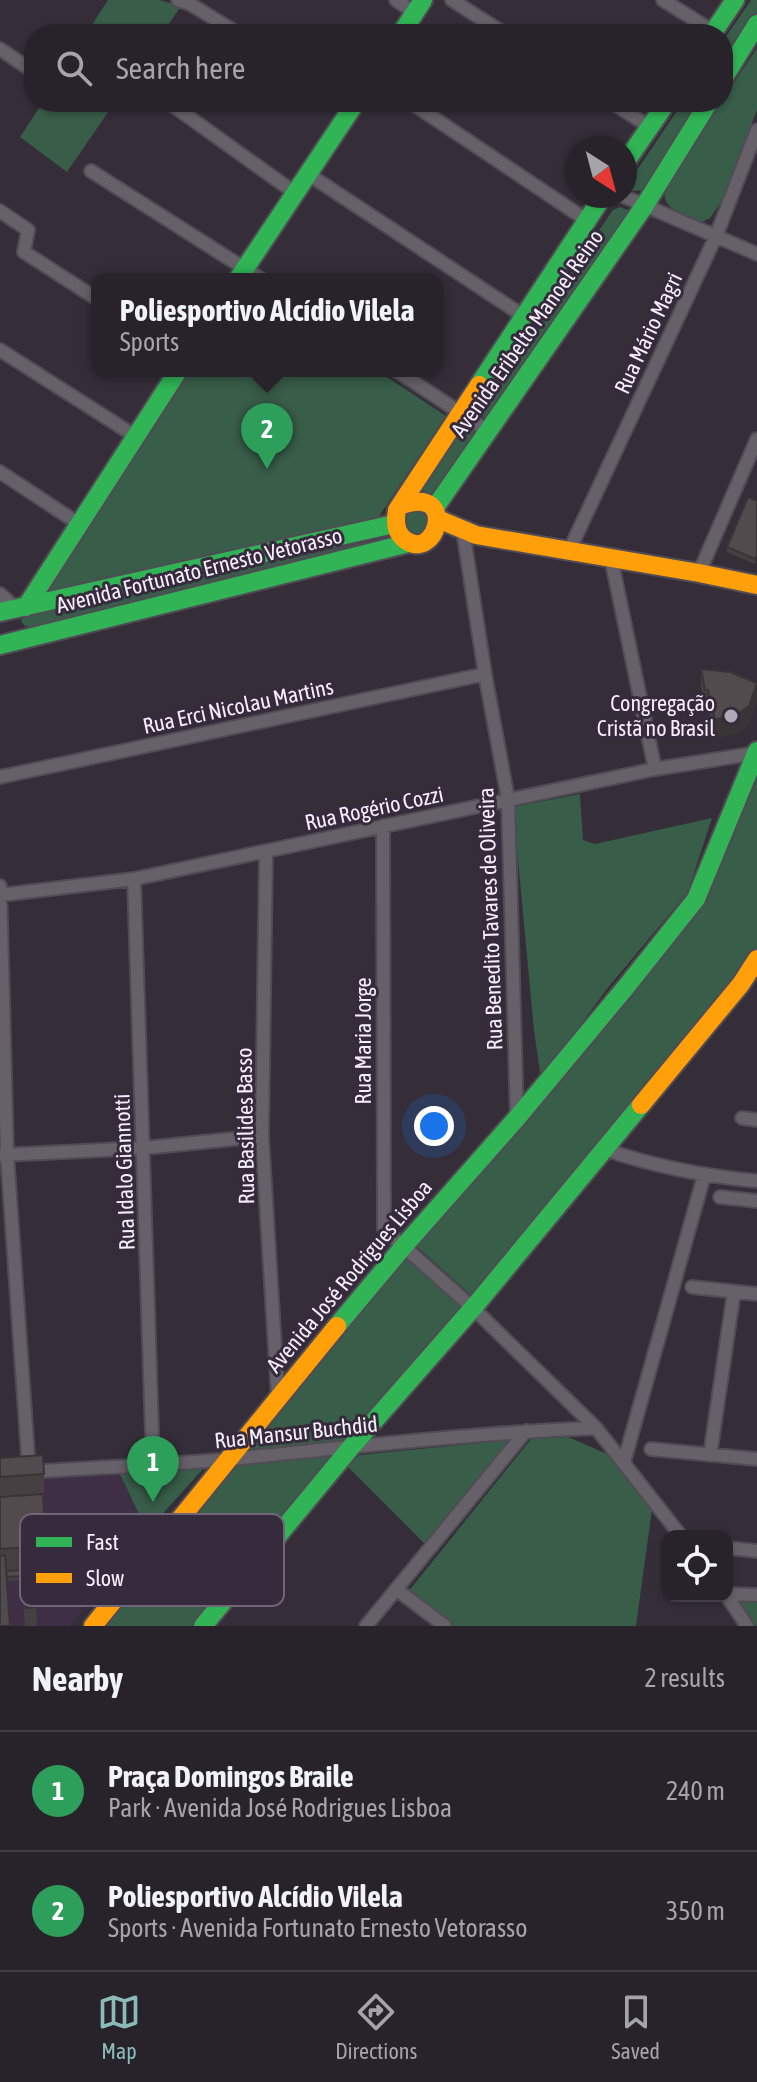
<!DOCTYPE html>
<meta charset="utf-8">
<style>
:root{--surface:#28222b;--page:#342f37;--text:#f1f3f6;--muted:#a5a4a9;--line:#443f47;--accent:#8bbbb9}
body{margin:0;font-family:"Asap Condensed",sans-serif;background:var(--page);color:var(--text)}
.controls{position:absolute;right:24px;bottom:24px;display:grid;overflow:hidden;border-radius:16px;box-shadow:0 2px 6px #0004}
.controls button{width:72px;height:72px;display:grid;place-items:center;padding:0;border:0;border-bottom:2px solid var(--line);background:var(--surface);color:var(--text);font:40px sans-serif}
.compass{position:absolute;left:565px;top:136px;width:72px;height:72px;border-radius:50%;background:var(--surface);box-shadow:0 2px 6px #0004;rotate:144deg}
.you{position:absolute;left:434px;top:1126px;width:28px;height:28px;margin:-20px;border:6px solid #fff;border-radius:50%;background:#1a73e8;box-shadow:0 0 0 12px #1a73e833}
.badge{display:grid;place-items:center;width:52px;height:52px;border-radius:50%;background:var(--accent);color:#fff;font-size:26px;font-weight:700}
.pin{position:absolute;translate:-50% -66px;filter:drop-shadow(0 2px 4px #0008)}
.pin::after{content:'';position:absolute;top:42px;width:28px;height:24px;background:inherit;clip-path:polygon(0 0,100% 0,50% 100%)}
.popup{position:absolute;left:91px;top:273px;width:352px;height:104px;box-sizing:border-box;display:grid;place-content:center;border-radius:16px;background:var(--surface);filter:drop-shadow(0 2px 6px #0005);font-size:26px;white-space:nowrap;color:var(--muted)}
.popup b{font-size:30px;color:var(--text)}
.popup::after{content:'';position:absolute;left:50%;top:100%;margin-left:-16px;border:16px solid transparent;border-top-color:var(--surface)}
.list{margin:0;padding:0;list-style:none}
h2{display:flex;justify-content:space-between;align-items:center;height:104px;margin:0;padding:0 32px;font-size:34px}
h2 small{font-size:26px;font-weight:400;color:var(--muted)}
.list li{display:grid;grid-template-columns:52px 1fr auto;gap:24px;align-items:center;box-sizing:border-box;height:120px;padding:0 32px;border-top:2px solid var(--line)}
.list b{display:block;font-size:30px;white-space:nowrap}
.list p{margin:0;font-size:26px;white-space:nowrap;color:var(--muted)}
.list em{font-size:26px;font-style:normal;color:var(--muted)}
.icon{flex:none;width:44px;height:44px;fill:none;stroke:currentColor;stroke-width:2;stroke-linecap:round;stroke-linejoin:round}
.map{position:relative;flex:none;width:757px;height:1626px;overflow:hidden}
.search{position:absolute;background:var(--surface);box-shadow:0 2px 6px #0004;left:24px;right:24px;top:24px;height:88px;display:flex;align-items:center;gap:20px;box-sizing:border-box;padding:0 28px;border-radius:32px;color:var(--muted);font-size:30px}
.sheet{height:344px;background:var(--surface)}
nav{display:flex;justify-content:space-around;align-items:center;box-sizing:border-box;height:112px;border-top:2px solid var(--line);background:var(--surface);font-size:22px;color:var(--muted)}
nav a{display:grid;justify-items:center;gap:4px}
nav .on{color:var(--accent)}
.map>svg:first-child{display:block}
</style>
<div class="map">
<svg width="757" height="1626" viewBox="0 0 757 1626">
<rect width="100%" height="100%" fill="#352e39"/>
<path fill="#3e2f46" d="M119 1472 147 1531 69 1626H0V1482Z"/>
<path fill="#385d49" d="M108 0H159L181 6 162 34H86Z
M751 0H757V17L723 69V41Z
M757 48V110L722 201 710 218 700 223C689 219 669 211 665 199 664 194 666 189 666 184L721 102H723V99Z
M43 102H115L67 172 20 137Z
M683 102H702L645 190 633 191 630 186 631 179Z
M620 207 628 210 631 217 488 420 482 416 479 407 488 393 613 210Z
M186 371H378L446 416 376 521 41 595Z
M466 422 478 431 432 495 416 488Z
M427 508 432 529 413 540 398 518 400 513Z
M398 535 395 545 30 627 25 626 21 621 23 616Z
M757 764V951L473 1297 415 1245 698 902Z
M580 794 583 840 595 844 712 818 688 892 606 990 541 1079 534 1030 513 807Z
M403 1256 463 1308 346 1440 241 1452Z
M568 1437 614 1457 652 1509 636 1626H452L408 1592 531 1439Z
M511 1440 426 1545 347 1466 359 1455Z
M337 1455 195 1626H104L233 1466Z
M199 1463 203 1469 147 1531 119 1472Z
M729 1597 757 1598V1626H752Z"/>
<g fill="none" stroke-linecap="round" stroke-linejoin="round">
<g stroke="#504b54" stroke-width="16">
<path id="street" d="M178 0 190 4 239 34
M396 0 415 13
M452 0 505 34
M663 0 714 32
M0 49 34 72
M168 102 295 193
M410 102 588 221
M611 102 650 127
M91 171 261 279
M308 174 525 317
M623 196 757 254
M0 211 28 230 24 252 97 299
M0 350 135 436
M397 371 488 431
M0 472 79 524
M463 531 485 674 508 799 517 1118
M569 551 716 236 757 130
M611 558 655 769
M699 573 757 439
M0 594 8 601 6 611
M0 777 485 674
M383 826 384 1229 473 1308 596 1428 681 1536
M266 852 262 1136 278 1397
M134 879 153 1464
M0 886 7 1154 29 1470
M0 895 134 879 655 769 757 753
M742 1118 757 1120
M604 1149C655 1167 704 1176 757 1181
M2 1155 144 1148 262 1136
M720 1197 757 1201
M692 1287 757 1294
M651 1449 757 1459
M710 1455 734 1292
M624 1462 704 1176
M0 1474C77 1468 155 1466 231 1459 353 1447 474 1433 596 1428
M727 1548 757 1551
M396 1589 445 1626
M727 1594 757 1595
M727 1596 747 1626
M366 1626 526 1431"/>
</g>
<g stroke="#504b54" stroke-width="22">
<path id="fast" d="M401 34 423 0
M712 34 735 0
M723 79 757 24
M625 163 667 102
M238 279 356 102
M479 385 603 196
M434 509 645 205 709 102
M26 607 178 371
M0 612 394 524
M0 645 409 543
M337 1326 404 1246 517 1118 626 987 696 899 757 751
M203 1626 352 1446 473 1308 641 1105"/>
</g>
<g stroke="#504b54" stroke-width="22">
<path id="slow" d="M402 505C459 485 436 565 404 539 395 532 395 521 397 510L479 385
M438 519 476 535 699 573 757 585
M641 1105 741 984 757 959
M93 1626 337 1326"/>
</g>
<use href="#street" stroke="#666069" stroke-width="12"/>
<use href="#fast" stroke="#30b455" stroke-width="18"/>
<use href="#slow" stroke="#ff9f0a" stroke-width="18"/>
</g>
<path fill="#474042" d="M757 501 755 564 727 552V547Z
M701 669 757 701 749 724 738 733 715 738 708 708 705 709 701 688Z
M0 1458 44 1474V1500H43L46 1546V1598H36L37 1626H25L23 1601V1580L7 1581 0 1626Z"/>
<path fill="#393436" d="M757 683V701L749 724 738 733 715 738V720Z"/>
<path fill="#524b4d" stroke="#393436" stroke-width="2" d="M748 497 757 501V555L755 559 727 547Z
M701 669 730 672 757 683 749 706 738 714 715 720 708 690H705Z
M43 1455 44 1474 0 1477V1458Z
M43 1494 46 1546 0 1549V1497Z
M45 1553 46 1571 33 1572 37 1607 26 1608 23 1574H29L28 1554Z
M5 1555 10 1626H0V1556Z
M28 1570V1574H23V1576L7 1577 6 1571Z"/>
<circle fill="#b2abb7" stroke="#362a3d" stroke-width="3" cx="731" cy="716" r="8"/>
<g text-anchor="middle" dominant-baseline="central" stroke-width="6" stroke-linejoin="round" paint-order="stroke">
<g font-size="22" fill="#f6effb" stroke="#362a3d">
<text transform="translate(527 333) rotate(-55)">Avenida Eribelto Manoel Reino</text>
<text transform="translate(648 333) rotate(-65)">Rua Mário Magri</text>
<text transform="translate(199 570) rotate(-14)">Avenida Fortunato Ernesto Vetorasso</text>
<text transform="translate(238 706) rotate(-12)">Rua Erci Nicolau Martins</text>
<text transform="translate(374 808) rotate(-12)">Rua Rogério Cozzi</text>
<text transform="translate(490 919) rotate(-92)">Rua Benedito Tavares de Oliveira</text>
<text transform="translate(363 1041) rotate(-90)">Rua Maria Jorge</text>
<text transform="translate(245 1126) rotate(-91)">Rua Basilides Basso</text>
<text transform="translate(124 1172) rotate(-92)">Rua Idalo Giannotti</text>
<text transform="translate(349 1276) rotate(-50)">Avenida José Rodrigues Lisboa</text>
<text transform="translate(296 1432) rotate(-6)">Rua Mansur Buchdid</text>
</g>
<g font-size="22" fill="#f6effb" stroke="#362a3d" text-anchor="end">
<text x="715" y="703">Congregação<tspan x="715" dy="25">Cristã no Brasil</tspan></text>
</g>
</g>
<rect x="20" y="1514" width="264" height="92" rx="12" fill="#362a3d" stroke="#706576" stroke-width="2"/>
<rect x="36" y="1537" width="36" height="10" fill="#30b455"/>
<rect x="36" y="1573" width="36" height="10" fill="#ff9f0a"/>
<g font-size="22" fill="#f6effb">
<text x="86" y="1550">Fast</text>
<text x="86" y="1586">Slow</text>
</g>
</svg>
<div class="controls">
<button><svg class="icon" aria-label="locate" viewBox="0 0 24 24"><circle cx="12" cy="12" r="6"/><path d="M12 2v4M12 18v4M2 12h4M18 12h4"/></svg></button>
</div>
<svg class="compass" viewBox="-18 -18 36 36"><path d="M0-13l5 13h-10z" fill="#e53935"/><path d="M0 13l5-13h-10z" fill="#a5a4a9"/></svg>
<div class="you"></div>
<div class="pin badge" style="left:153px;top:1502px;background:#2e9e5b">1</div>
<div class="pin badge" style="left:267px;top:469px;background:#2e9e5b">2</div>
<div class="popup"><b>Poliesportivo Alcídio Vilela</b>Sports</div>
<div class="search"><svg class="icon" aria-label="search" viewBox="0 0 24 24"><circle cx="10" cy="10" r="6"/><path d="M15 15l6 6"/></svg>Search here</div>
</div>
<section class="sheet">
<h2>Nearby<small>2 results</small></h2>
<ul class="list">
<li><span class="badge" style="background:#2e9e5b">1</span><div><b>Praça Domingos Braile</b><p>Park · Avenida José Rodrigues Lisboa</p></div><em>240 m</em></li>
<li><span class="badge" style="background:#2e9e5b">2</span><div><b>Poliesportivo Alcídio Vilela</b><p>Sports · Avenida Fortunato Ernesto Vetorasso</p></div><em>350 m</em></li>
</ul>
</section>
<nav>
<a class="on"><svg class="icon" aria-label="map" viewBox="0 0 24 24"><path d="M3 6l6-2 6 2 6-2v14l-6 2-6-2-6 2zM9 4v14M15 6v14"/></svg>Map</a>
<a><svg class="icon" aria-label="directions" viewBox="0 0 24 24"><path d="M12 3l9 9-9 9-9-9zM9 14v-3h6M13 9l2 2-2 2"/></svg>Directions</a>
<a><svg class="icon" aria-label="saved" viewBox="0 0 24 24"><path d="M7 4h10v16l-5-4-5 4z"/></svg>Saved</a>
</nav>
